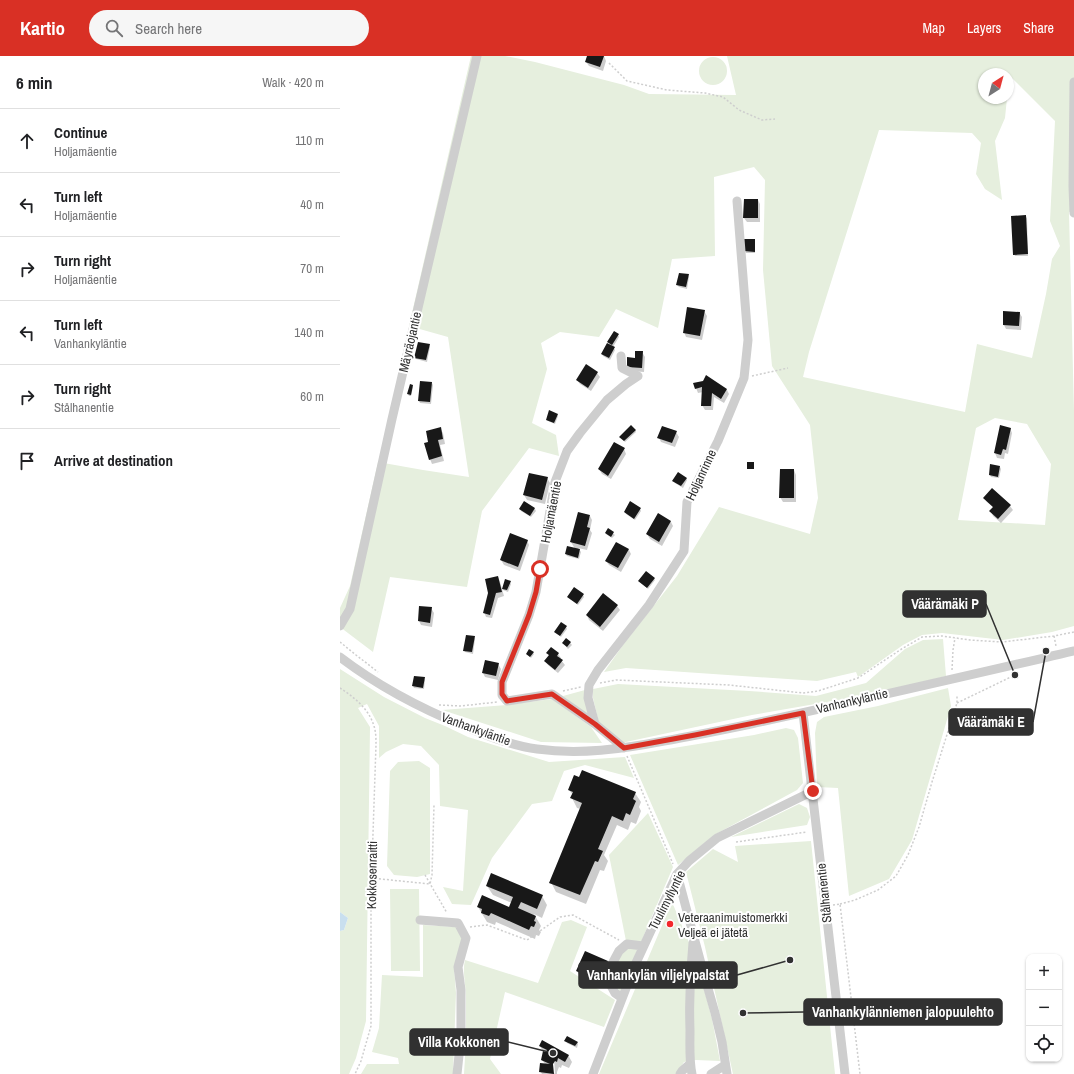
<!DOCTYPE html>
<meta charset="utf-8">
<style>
:root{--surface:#fff;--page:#f6f6f6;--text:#202124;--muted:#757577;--line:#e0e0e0;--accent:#d93025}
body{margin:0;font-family:"Archivo Narrow",sans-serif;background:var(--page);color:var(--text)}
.controls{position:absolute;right:12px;bottom:12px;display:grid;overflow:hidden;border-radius:8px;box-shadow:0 1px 3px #0004}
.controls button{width:36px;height:36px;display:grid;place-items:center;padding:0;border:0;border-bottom:1px solid var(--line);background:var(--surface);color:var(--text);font:20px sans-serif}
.compass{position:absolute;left:638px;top:12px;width:36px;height:36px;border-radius:50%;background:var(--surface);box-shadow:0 1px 3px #0004;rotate:36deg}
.stop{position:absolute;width:12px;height:12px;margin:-9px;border:3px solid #d93025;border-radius:50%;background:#fff}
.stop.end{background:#d93025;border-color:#fff;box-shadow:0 1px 4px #0008}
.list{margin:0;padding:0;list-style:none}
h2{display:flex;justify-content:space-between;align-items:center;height:52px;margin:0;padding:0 16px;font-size:17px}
h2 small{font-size:13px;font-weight:400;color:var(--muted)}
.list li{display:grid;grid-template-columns:26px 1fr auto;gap:12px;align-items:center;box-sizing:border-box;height:64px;padding:0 16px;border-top:1px solid var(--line)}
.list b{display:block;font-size:15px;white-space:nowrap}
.list p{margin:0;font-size:13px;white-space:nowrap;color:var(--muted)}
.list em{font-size:13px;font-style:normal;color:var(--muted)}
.icon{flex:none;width:22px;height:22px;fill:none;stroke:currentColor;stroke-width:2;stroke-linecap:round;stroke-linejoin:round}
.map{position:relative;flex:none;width:734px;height:1018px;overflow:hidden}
header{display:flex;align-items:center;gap:24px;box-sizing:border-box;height:56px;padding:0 20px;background:var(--accent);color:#fff}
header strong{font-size:19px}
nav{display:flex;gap:22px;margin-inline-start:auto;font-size:14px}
.search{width:280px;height:36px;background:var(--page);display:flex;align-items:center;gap:10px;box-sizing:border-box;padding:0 14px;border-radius:22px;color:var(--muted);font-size:15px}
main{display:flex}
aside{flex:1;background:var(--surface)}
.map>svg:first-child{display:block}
</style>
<header>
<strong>Kartio</strong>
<div class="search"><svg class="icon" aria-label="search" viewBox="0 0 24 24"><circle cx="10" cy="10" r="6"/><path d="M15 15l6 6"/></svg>Search here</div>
<nav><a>Map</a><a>Layers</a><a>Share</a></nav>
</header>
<main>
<aside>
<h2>6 min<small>Walk · 420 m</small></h2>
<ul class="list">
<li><svg class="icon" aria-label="ahead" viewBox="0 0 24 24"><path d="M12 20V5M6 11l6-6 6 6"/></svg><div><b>Continue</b><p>Holjamäentie</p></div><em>110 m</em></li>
<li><svg class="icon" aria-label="left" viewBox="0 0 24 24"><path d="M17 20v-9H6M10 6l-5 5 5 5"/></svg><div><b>Turn left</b><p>Holjamäentie</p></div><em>40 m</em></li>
<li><svg class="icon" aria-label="right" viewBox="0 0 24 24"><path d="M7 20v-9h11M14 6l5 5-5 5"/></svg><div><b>Turn right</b><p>Holjamäentie</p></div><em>70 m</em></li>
<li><svg class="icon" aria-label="left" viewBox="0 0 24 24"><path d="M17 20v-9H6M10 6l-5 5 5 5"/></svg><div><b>Turn left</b><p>Vanhankyläntie</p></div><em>140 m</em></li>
<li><svg class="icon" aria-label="right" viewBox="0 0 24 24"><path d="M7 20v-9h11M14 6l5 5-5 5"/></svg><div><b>Turn right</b><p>Stålhanentie</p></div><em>60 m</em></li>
<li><svg class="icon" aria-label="arrive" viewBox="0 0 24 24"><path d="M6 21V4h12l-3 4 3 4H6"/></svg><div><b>Arrive at destination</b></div></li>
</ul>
</aside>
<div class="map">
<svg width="734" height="1018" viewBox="0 0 734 1018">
<rect width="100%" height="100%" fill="#fff"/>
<path fill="#e6efde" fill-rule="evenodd" d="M131 0H165L195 6 284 29 309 38 396 39 387 0H734V155L729 156 734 355V570L712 576 663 584 602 577 582 579 563 589 518 621 516 616 477 625 286 612 264 616 283 589 337 520 379 451 470 478 478 442 470 369 432 310 423 214 425 124 414 111 374 121 375 200 332 203 318 272 276 253 259 281 220 276 201 287 207 313 192 367 216 379 219 400 189 392 142 455 127 531 50 521 33 596 0 571V552L10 530 38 406 83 414 129 421 108 281 69 270ZM644 18H668V29L669 19 715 65 710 165 720 190 712 203 706 238 692 302 637 288 625 356 463 321 469 296 539 74 632 77 641 87 636 118 645 133 662 144 655 85 665 62 667 42H644ZM655 362 687 368 711 408 705 469 618 464 636 372Z
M359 15a14 14 0 1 1 28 0a14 14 0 1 1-28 0Z
M603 583 606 620 544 636 412 659 281 687 259 667 253 642V633L278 628 409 635 476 640 526 627 565 593 583 584Z
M0 613 44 641 85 662 105 670 128 681 209 706 285 701 294 722 245 709 224 715 212 745 192 748 152 802 131 849 112 848 103 831 123 835 128 754 100 750 99 709 81 690 63 688 46 696 39 702V670L27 648 18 652 30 671 26 965 16 1002 9 1018H0V875L4 874 8 862 0 856Z
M608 632 611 650 572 784 549 823 509 840 498 732 477 731 475 677 477 666 484 661 538 650Z
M245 634 249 660 223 640Z
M212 643 251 671 262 687 201 686 102 654 167 649Z
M446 672 454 674 458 682 463 727 457 734 374 779 338 809 290 699 414 679Z
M79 705 90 712V818L77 821 54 819 47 810 50 715 58 706Z
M459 748 467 752 470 761 467 769 391 781Z
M308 757 333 811 301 886 286 885 269 799Z
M471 785 495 1018H393L365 891 346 816 373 793 398 806 395 790Z
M50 833H79L80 915H51Z
M332 846 356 903 372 963 380 1005 356 1004 344 1006 336 1018H259Z
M231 864 247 871 230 915 275 944 264 971 165 936 150 1003 161 1018H124C126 992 126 967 126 941 126 929 122 916 125 904L198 927 222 866Z
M83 869 116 871 123 881 114 911 116 937 113 1018H21L27 1008H59L58 1002 32 996 39 972 42 919 83 921Z
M298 892 280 936 272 925C274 914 276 897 288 893 291 892 295 892 298 892Z"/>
<path fill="#c9dfef" d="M0 856 8 862 4 874 0 875Z"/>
<path fill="#0003" fill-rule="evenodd" d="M248 0H264L266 5 263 15 249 10 246 6Z
M418 144 420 148V166H407L404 162Z
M685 160 687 162 688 200H675L674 198Z
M414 184 415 186V197H406L405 195Z
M340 218 348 219 349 221 347 233 339 231 337 229Z
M364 255 367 260 362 284 346 281 344 276Z
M679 256 682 261 681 274 666 273 664 269Z
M278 279 279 281 273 291 275 294 270 304 263 300 262 298 271 290 268 286Z
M89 289 90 291 87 306 76 303 75 302Z
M302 296 305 301 304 316 291 315 288 311Z
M257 317 260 321 251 335 240 328 237 324Z
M367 321 387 334 389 338 384 347 374 341 373 354H365L362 349 363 336 358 337 356 332 363 326Z
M92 327 93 329 91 348 80 347 79 345Z
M72 330 73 331 71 340H69L68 338Z
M217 359 218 360 215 368 208 365 207 364Z
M100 372 103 377 105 388 100 389 104 405 92 408 90 403V386Z
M670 372 672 377 668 398 665 397 664 403 657 402 655 397Z
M295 374 296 376 285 386 282 383Z
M336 376 339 381 335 391 321 386 319 382Z
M284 393 286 398 271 423 262 418 259 413Z
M660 411 661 413 659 422 651 421 650 419Z
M454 414 456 419V446H443L440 441Z
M189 418 207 422 210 427 205 448 187 444 184 439Z
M346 422 347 424 343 432 335 427 334 425Z
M644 442 670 450 673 454 661 467 653 460 651 455 654 452 647 446Z
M185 446 195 453 196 455 191 461 181 455 180 453Z
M300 453 301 455 295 464 286 458 285 456Z
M319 459 331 466 333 470 322 490 310 483 307 478Z
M250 460 252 464 250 474 252 477 247 494 238 492 241 496 239 503 227 500 226 498 235 493 231 486Z
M269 474 275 479 272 482 266 478Z
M187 484 189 489 180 515 164 509 161 504Z
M276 487 289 494 291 498 281 516 269 509 266 505Z
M158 521 160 526 164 540 158 542 152 562 146 561 144 556Z
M314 523 315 524 308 533 299 525Z
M166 524 170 526 171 528 168 536 163 534Z
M243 539 244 541 238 549 230 543Z
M277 550 280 554 263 575 249 564 247 559Z
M91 552 94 557 92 571 81 569 79 565Z
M226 571 227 573 221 581 215 576Z
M134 581 135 583 133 598 125 596 124 594Z
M227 583 232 589 228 593 223 587Z
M193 597 194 598 191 602 187 598Z
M207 597 218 598 221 602 220 603 225 609 218 617 208 609 205 605 209 600Z
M158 608 161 613 158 624 145 621 143 617Z
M84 622 85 624 84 633 74 632 73 630Z
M229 734 295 737 301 746 299 751 301 755 296 768 291 766 288 774 277 769 264 799 268 805 264 815 260 814 246 848 216 836 211 826 241 753 237 752 232 742 233 739Z
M147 830 202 840 207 849 202 862 194 858 201 870 199 874 201 876 199 880 196 879 195 883 156 866 155 869 147 866 138 851 170 853 172 847 153 839Z
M267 906 271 913 263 932 241 922 237 915Z
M226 985 237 986 238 988 237 992 227 987Z
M200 990 228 999 232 1006 229 1012 222 1009 221 1012 219 1011 217 1016V1018H202L200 1015 205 1008 202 1004 204 997ZM212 1003H214L215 1018 213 1016Z"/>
<path fill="#181818" d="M247 0H264L260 11 245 6Z
M404 143H418V162H403Z
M686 159 688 198 673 199 671 160Z
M404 183H415V196L404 195Z
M339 217 349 218 346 231 336 229Z
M347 251 365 254 360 280 343 277Z
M663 255 680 256 679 270 663 269Z
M274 275 279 278 272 289 267 286Z
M78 286 90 288 86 304 74 302Z
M267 287 275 291 269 302 261 298Z
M295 295H303L302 312 287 311V301L295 302Z
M246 308 258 316 248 332 236 324Z
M366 319 387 333 381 343 372 337 371 350H361L362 331 355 333 353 327 363 325Z
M80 325 92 326 90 346 78 345Z
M70 328 73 329 71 339 67 338Z
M209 354 218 358 214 367 206 364Z
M291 369 296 374 284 385 279 381Z
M660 369 671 372 666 394 663 393 661 399 654 397Z
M322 370 337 375 332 387 317 382Z
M101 371 103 383 98 384 102 400 89 404 84 387 88 386 86 375Z
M274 386 285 392 268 420 258 413Z
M407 406H414V413H407Z
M650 408 660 410 658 421 649 419Z
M440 413H454V442H439Z
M338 416 347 422 341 430 332 425Z
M189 417 208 421 202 444 183 439Z
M652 432 671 449 658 463 649 455 653 451 643 442Z
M184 445 195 452 190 460 179 453Z
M290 445 301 452 294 463 284 456Z
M238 456 250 459 247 471 250 472 245 490 230 486Z
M318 457 331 465 319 486 306 478Z
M268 472 274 476 271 481 265 477Z
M170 477 188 484 178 511 160 504Z
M276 486 289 493 278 512 265 505Z
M227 490 240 493 238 502 225 498Z
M306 515 315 522 307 532 298 525Z
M158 520 162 536 156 537 150 559 143 557 148 537 145 523Z
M165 523 171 525 167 534 162 533Z
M234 531 244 538 237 548 227 541Z
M263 537 278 549 260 571 246 559Z
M79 550 92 551 90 567 78 565Z
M221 566 227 570 220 580 214 576Z
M126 579 135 580 132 596 123 595Z
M226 582 231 586 227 591 222 587Z
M211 591 219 597 217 600 223 604 215 614 204 605 209 599 206 597Z
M189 593 194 596 190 601 186 598Z
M145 604 159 607 156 620 142 617Z
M74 620 85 621 83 632 72 630Z
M242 714 296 736 293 743 296 745 290 759 286 757 283 765 272 760 258 793 263 795 258 806 255 805 240 839 209 827 242 747 230 742 233 736 228 734 234 719 239 721Z
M151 817 203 839 197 853 181 846 178 852 196 860 194 865 196 866 194 871 191 870 189 874 151 857 149 860 141 857 142 853 137 851 142 839 169 851 173 841 146 830Z
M245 895 268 905 259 925 236 915Z
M227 980 238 986 235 990 224 985Z
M202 984 229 999 225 1006 218 1002 217 1006 215 1005 213 1008 214 1018 199 1016 200 1007 210 1008 201 1004 203 995 206 996 207 994 199 990Z"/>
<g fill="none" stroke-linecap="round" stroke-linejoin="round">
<path stroke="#cecece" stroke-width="1.5" stroke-dasharray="2 2" stroke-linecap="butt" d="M269 7 287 25 327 34 365 37 383 41 399 54 422 64 435 63
M412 320 448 312
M714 580 716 590
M0 586 16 599 38 616
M612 614 613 594 615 582
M260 627 276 624 389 629 463 637 478 635 518 622 560 594 582 581 602 580 630 584 662 586 714 580 734 576
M0 632C14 641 29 653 34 670 36 676 36 683 36 689L31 837V970L21 1005 15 1018
M223 635 241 631
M617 647 675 619
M99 649 121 650 157 646
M287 700 333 808
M396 786 467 776
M85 819 107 857
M31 822 90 828 92 819 94 749
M500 848 515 844 538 834 556 820 568 799 579 771 592 726 617 647V640
M493 849 500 848 520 1018
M130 871 147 869 187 884 220 861 233 859 279 884"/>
<path stroke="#cecece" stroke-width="9" d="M734 26 733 130 734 157
M281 300 282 312 298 320
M0 570 10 553 52 363 137 0
M0 601C38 630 80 652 124 670 147 680 172 690 197 693 240 699 282 693 324 685 353 680 382 674 411 668 519 645 626 620 734 595
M463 657 505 1018
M255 668 248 642 249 629 258 614 309 549 344 495 347 446 378 385 404 322 408 284 397 145
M284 692 255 668 212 638 167 645 162 639V626L189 559 196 536 215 426 227 395 240 377 267 344 286 328 298 320
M337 818 363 915 375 957 382 986 387 1018
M80 864 118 867 126 882 118 911 121 934V980L117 1018
M282 942 275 937 269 926 272 908 279 895 287 888 303 890
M253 1018 295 909 337 818 349 805 377 782 473 735
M340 1018 342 1015 350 1008
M352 1018C349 1004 350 989 350 974 349 945 350 916 353 887
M371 1018 385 1009"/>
</g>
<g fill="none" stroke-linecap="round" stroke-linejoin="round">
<path stroke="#d93025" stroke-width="5" d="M200 513 196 536 189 559 162 626V638L167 645 212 638 255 668 284 692 355 679 463 657 473 735"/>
</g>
<circle fill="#f3282c" stroke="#fff" stroke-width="1.5" cx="330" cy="868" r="4"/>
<g text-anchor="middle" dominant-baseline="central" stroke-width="4" stroke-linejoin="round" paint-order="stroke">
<g font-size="13" fill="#313131" stroke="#fff">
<text transform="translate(70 286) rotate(-77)">Mäyräojantie</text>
<text transform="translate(361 419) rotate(-65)">Holjanrinne</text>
<text transform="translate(211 456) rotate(-79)">Holjamäentie</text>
<text transform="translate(512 645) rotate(-13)">Vanhankyläntie</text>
<text transform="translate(136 673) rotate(20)">Vanhankyläntie</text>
<text transform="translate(32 819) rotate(-89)">Kokkosenraitti</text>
<text transform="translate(484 837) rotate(-96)">Stålhanentie</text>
<text transform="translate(327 844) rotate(-63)">Tuulimyllyntie</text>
</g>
<g font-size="13" fill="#313131" stroke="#fff" text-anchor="start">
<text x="338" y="861">Veteraanimuistomerkki<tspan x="338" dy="15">Veljeä ei jätetä</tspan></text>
</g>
</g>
<path fill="none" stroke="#313131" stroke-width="1.5" d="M675 619L646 548M706 595L693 666M450 904L397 919M403 957L464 956M213 997L168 986"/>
<g fill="#313131" stroke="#fff" stroke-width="1.5">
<circle cx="675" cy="619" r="4"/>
<circle cx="706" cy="595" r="4"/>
<circle cx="450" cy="904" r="4"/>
<circle cx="403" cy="957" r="4"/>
<circle cx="213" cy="997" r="4"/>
</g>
<g fill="#313131" stroke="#313131" stroke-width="1.5">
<rect x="563" y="535" width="83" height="26" rx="4"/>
<rect x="609" y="653" width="84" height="26" rx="4"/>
<rect x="239" y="906" width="158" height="26" rx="4"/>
<rect x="464" y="943" width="198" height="26" rx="4"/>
<rect x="70" y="973" width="98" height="26" rx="4"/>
</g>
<g font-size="14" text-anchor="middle" font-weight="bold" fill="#fff">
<text x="605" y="553">Väärämäki P</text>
<text x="651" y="671">Väärämäki E</text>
<text x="318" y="924">Vanhankylän viljelypalstat</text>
<text x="563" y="961">Vanhankylänniemen jalopuulehto</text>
<text x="119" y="991">Villa Kokkonen</text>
</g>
</svg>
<div class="controls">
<button>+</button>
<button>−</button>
<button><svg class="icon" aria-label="locate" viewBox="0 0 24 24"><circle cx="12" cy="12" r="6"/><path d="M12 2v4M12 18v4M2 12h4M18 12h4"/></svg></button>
</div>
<svg class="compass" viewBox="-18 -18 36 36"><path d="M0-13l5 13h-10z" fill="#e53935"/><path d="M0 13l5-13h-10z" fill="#757577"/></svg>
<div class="stop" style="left:200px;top:513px"></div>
<div class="stop end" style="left:473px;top:735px"></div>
</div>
</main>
